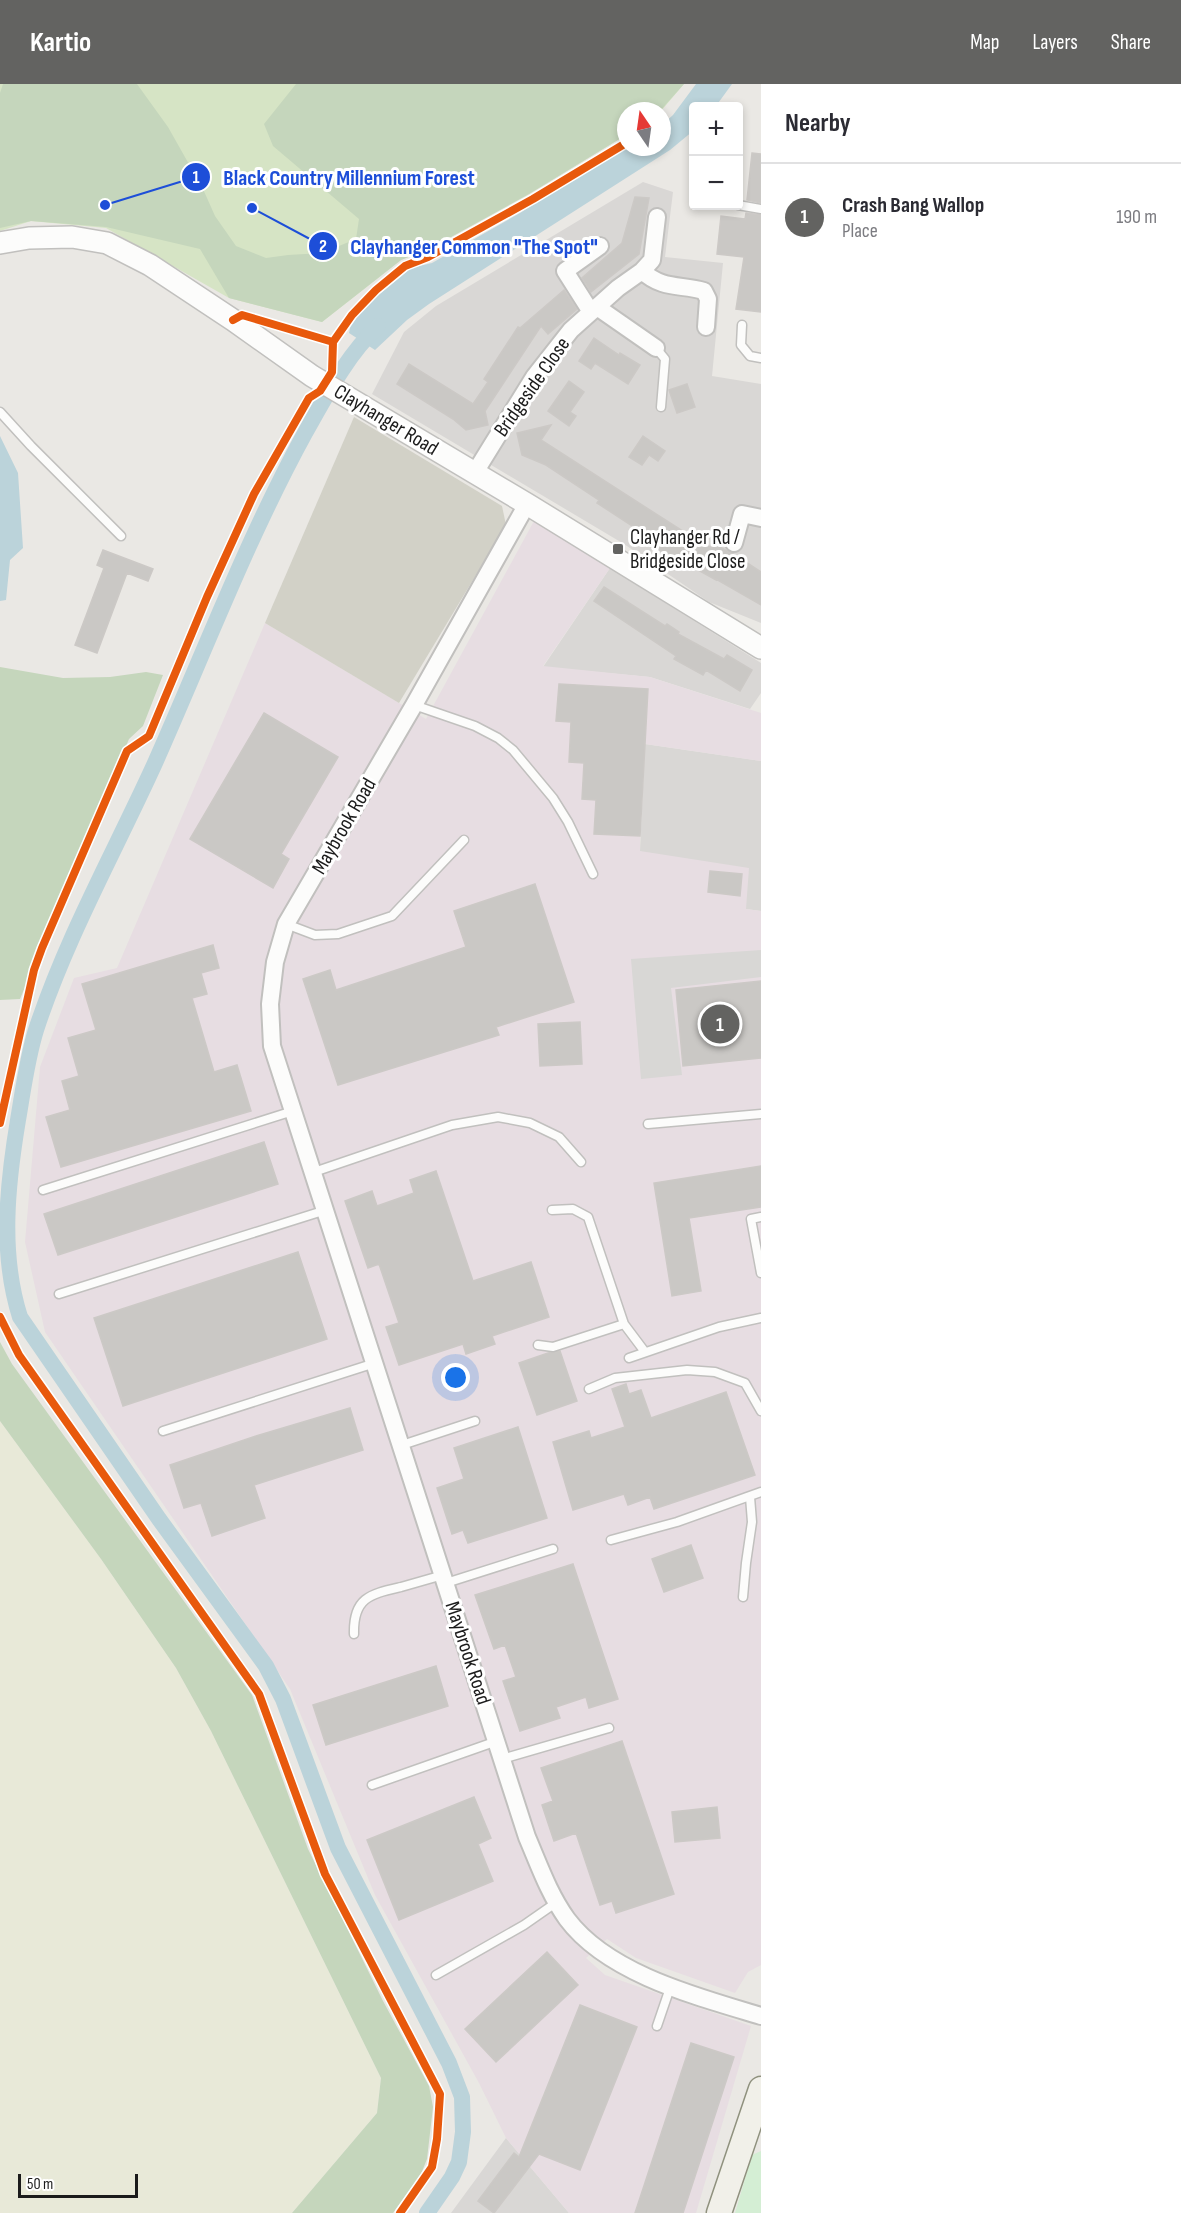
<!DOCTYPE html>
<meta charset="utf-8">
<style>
:root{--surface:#fff;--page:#f7f7f7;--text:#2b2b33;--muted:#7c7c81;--line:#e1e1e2;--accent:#636361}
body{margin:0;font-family:"Sofia Sans Condensed",sans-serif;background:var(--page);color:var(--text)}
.controls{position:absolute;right:18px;top:18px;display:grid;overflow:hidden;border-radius:6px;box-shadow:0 3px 9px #0003}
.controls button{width:54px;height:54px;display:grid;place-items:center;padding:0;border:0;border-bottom:2px solid var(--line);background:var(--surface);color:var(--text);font:30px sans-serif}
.compass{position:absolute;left:617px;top:18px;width:54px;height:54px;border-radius:50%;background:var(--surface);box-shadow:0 3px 9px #0003;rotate:347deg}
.scale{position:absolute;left:18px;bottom:15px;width:120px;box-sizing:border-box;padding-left:6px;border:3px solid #1b1b1b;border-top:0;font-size:16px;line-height:21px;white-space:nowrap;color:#1b1b1b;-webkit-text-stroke:4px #fff;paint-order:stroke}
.you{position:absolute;left:456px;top:1294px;width:21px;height:21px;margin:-15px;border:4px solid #fff;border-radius:50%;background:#1a73e8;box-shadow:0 0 0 9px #1a73e833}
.badge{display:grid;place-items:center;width:39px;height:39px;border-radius:50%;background:var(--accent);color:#fff;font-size:20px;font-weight:700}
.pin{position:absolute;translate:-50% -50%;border:3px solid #fff;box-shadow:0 2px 6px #0006}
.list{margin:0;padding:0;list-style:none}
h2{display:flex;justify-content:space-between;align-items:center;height:78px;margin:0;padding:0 24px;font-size:26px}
h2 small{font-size:20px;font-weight:400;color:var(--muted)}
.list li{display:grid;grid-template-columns:39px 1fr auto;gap:18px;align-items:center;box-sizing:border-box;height:108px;padding:0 24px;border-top:2px solid var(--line)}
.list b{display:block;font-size:22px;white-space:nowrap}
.list p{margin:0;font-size:20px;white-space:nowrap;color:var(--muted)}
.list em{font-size:20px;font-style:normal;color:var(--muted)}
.map{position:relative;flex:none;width:761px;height:2129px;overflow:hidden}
header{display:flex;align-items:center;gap:36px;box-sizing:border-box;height:84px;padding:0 30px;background:var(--accent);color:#fff}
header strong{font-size:28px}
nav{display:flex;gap:33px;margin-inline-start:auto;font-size:21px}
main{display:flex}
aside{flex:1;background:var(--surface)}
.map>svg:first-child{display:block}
</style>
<header>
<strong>Kartio</strong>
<nav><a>Map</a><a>Layers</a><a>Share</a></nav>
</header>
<main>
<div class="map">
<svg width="761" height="2129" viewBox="0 0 761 2129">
<rect width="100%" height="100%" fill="#eae8e4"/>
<path fill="#d9d7d5" d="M643 98 673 108 665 173 723 179 712 292 761 300V539L709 518 624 460 372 310 404 248 436 222Z
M610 484 761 579V609L750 625 650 593 543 583Z
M645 660 761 677V827L746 825 640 767Z
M506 2054 569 2129H451Z"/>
<path fill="#e7dde2" d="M534 437 610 484 543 582 650 593 761 629V677L645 660 640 752V767L749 784 746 825 761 827V1881L748 1888 735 1909 636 1874 607 1855 586 1874 605 1891 751 1942 696 2129H569L506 2054 479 1999 375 1811 290 1605 45 1248 25 1158 40 983 74 894 117 884 265 539 426 635Z"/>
<path fill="#d8d7d5" d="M761 866V893L671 904 682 991 641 995 631 875Z"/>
<path fill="#d2d1c7" d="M354 333 502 422 506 441 399 619 265 539Z"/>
<path fill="#e8e9d8" d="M0 1337 101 1475 176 1584 211 1647 381 1994 377 2029 292 2129H0Z"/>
<path fill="#d6e4c5" d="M0 0H684L661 27H626V51L529 110 431 164 401 176 322 238 229 214 106 144 31 137 0 147Z"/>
<path fill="#c5d6bc" d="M3 0H137L168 43 203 105 215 132 236 162 266 174 288 171 322 169 356 155 359 135 273 62 264 40 296 0H684L660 27H626V51L529 110 431 164 401 176 322 238 229 214 200 165 106 143 31 137 0 144V9Z
M0 583 63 594 110 593 146 588 163 591 143 642 129 655 20 915 0 916Z
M0 1258 12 1280 252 1611 308 1765 383 1917 429 2002 433 2023 427 2075 421 2090 393 2129H292L377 2029 381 1994 211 1647 176 1584 101 1475 0 1337Z"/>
<path fill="#d4eed4" d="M761 2067V2129H735L752 2071Z"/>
<path fill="#bbd3da" d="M696 0H732L716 22H694L693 47 670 66 429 220 407 236 375 266 349 249 352 235 359 227 411 184 432 179 520 129 626 63H662V41L673 31Z
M0 352 18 389 23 464 10 476 6 516 0 517Z"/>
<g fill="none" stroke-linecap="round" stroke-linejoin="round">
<path stroke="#bbd3da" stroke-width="16" d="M378 242C347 271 326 312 305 349 247 455 204 569 155 679 115 767 66 854 36 946 27 975 23 1007 18 1036 7 1102 0 1170 20 1233L159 1435 266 1582 283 1615 338 1764 449 1979 462 2013 463 2048 459 2078 452 2093 427 2129"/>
</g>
<path fill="#cac8c5" stroke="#ccc9c6" stroke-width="1.5" d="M752 69 761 70V119L747 116Z
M635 113 649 114 639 170 591 208 582 194 622 159Z
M746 129 761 131V228L736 225 744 173 717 170 721 132 745 135Z
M564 206 577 225 548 250 541 242 485 327 488 341 466 346 453 335 397 300 409 280 473 320 488 298 484 295 518 243 520 244Z
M594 254 619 271 620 269 640 281 628 300 595 279 591 285 579 277Z
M569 297 584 308 570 328 576 332 569 342 548 327Z
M687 300 695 323 677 329 669 306Z
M551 341 541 356 681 446 712 464 714 460 735 471 761 488V521L716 495V496L673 472 672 474 634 450 637 445 597 419 599 416 546 381 522 371 517 349Z
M643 352 665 367 658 377 649 371 642 381 629 373Z
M103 466 153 485 148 497 127 489 97 569 75 561 104 484 97 481Z
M604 503 665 542 667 540 679 548 678 550 724 575 727 571 752 586 740 607 706 586 703 591 674 575 676 572 594 517Z
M559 600 648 605 640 752 594 750 596 716 582 715 584 679 569 678 571 638 556 637Z
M264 629 338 673 281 770 289 775 273 804 190 755Z
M710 787 742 790 740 812 708 808Z
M535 800 574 918 496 943 499 951 338 1001 303 895 330 886 336 906 466 863 454 827Z
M213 861 219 884 201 889 207 910 192 914 214 988 237 981 251 1027 61 1083 46 1033 70 1026 62 997 79 992 68 954 96 946 82 900Z
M761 897V974L683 982 676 906Z
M580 938 582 980 540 982 538 940Z
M264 1058 278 1100 58 1171 44 1130Z
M761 1082V1123L689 1134 701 1207 672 1212 654 1099Z
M436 1087 473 1197 531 1178 549 1233 492 1252 495 1260 466 1270 463 1260 399 1281 386 1243 399 1239 379 1180 368 1184 345 1117 372 1107 377 1122 414 1109 410 1096Z
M298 1168 327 1255 123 1322 94 1234Z
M560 1267 577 1317 537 1331 519 1279 548 1269Z
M626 1300 629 1310 641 1306 651 1334 726 1308 755 1391 654 1425 650 1413 628 1421 624 1410 573 1426 553 1358 589 1347 591 1354 625 1343 612 1305Z
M350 1324 363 1366 254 1401 265 1434 212 1452 201 1419 184 1424 170 1381 256 1352Z
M518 1343 547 1434 468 1459 463 1446 452 1450 437 1404 464 1395 454 1364Z
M691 1461 703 1494 664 1508 652 1475Z
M573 1480 618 1615 589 1624 586 1613 556 1623 560 1634 520 1647 503 1597 516 1593 505 1561 494 1565 475 1511Z
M436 1582 448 1622 326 1661 313 1621Z
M622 1657 674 1810 616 1829 612 1817 600 1821 576 1749 554 1757 542 1721 553 1717 541 1684Z
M474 1713 491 1754 478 1760 493 1797 399 1836 367 1756Z
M717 1723 720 1754 675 1758 672 1728Z
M547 1868 578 1901 496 1978 465 1945Z
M580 1921 637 1943 580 2086 539 2070 494 2129 478 2117 514 2069 519 2073Z
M691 1959 734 1973 683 2129H635Z"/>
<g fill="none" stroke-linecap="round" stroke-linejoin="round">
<g stroke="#c1c0be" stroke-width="11">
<path id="service" d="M738 121 761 125
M742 241 741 261 750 272 761 274
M656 264 665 275 661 323
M0 328 31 362 121 452
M414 621 475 642 498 654 513 666 553 714 568 738 593 790
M286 840 315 851 338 850 392 832 464 756
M648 1040 761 1030
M314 1088 452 1041 498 1033 530 1039 559 1053 581 1078
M43 1106 293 1027
M552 1126 573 1125 588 1133 624 1240 645 1268
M761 1133 751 1135 761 1189
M59 1210 326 1126
M538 1261 553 1263 624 1240
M629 1274 719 1243 761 1234
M589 1305 615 1294 687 1286 715 1288 745 1299 761 1327
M163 1347 375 1279
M402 1361 475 1337
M611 1456 677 1438 761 1408
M446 1499 553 1465
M743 1513 746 1479 752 1438 750 1413
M354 1550C353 1513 371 1510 401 1503 415 1499 429 1495 443 1491
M502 1675 609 1644
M372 1701 497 1657
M436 1891 524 1841 557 1818
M657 1942 671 1901"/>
</g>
<g stroke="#c1c0be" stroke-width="20">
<path id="minor" d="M642 187C663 206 680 200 704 207L708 215 706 243
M597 223 656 264
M591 228 565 187 600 162
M474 390 534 293 571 246 618 204 642 187 652 176 657 133
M527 420 414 621 286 840 275 878 270 920 272 962 527 1753C539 1781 549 1810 567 1835 608 1890 698 1913 761 1932
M734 459 742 430 761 434"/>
</g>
<g stroke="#c1c0be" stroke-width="24">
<path id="tertiary" d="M0 159 29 154 72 153 107 159 150 181 233 236 312 292 527 420 761 564"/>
</g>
<g stroke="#8f917e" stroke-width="27">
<path id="secondary" d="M719 2129 761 2005"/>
</g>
<use href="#service" stroke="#fcfcfb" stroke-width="8"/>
<use href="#minor" stroke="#fcfcfb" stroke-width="16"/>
<use href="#tertiary" stroke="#fcfcfb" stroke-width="21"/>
<use href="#secondary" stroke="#f1f0e9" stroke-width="24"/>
<g stroke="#fff" stroke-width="11">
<path id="cycleway" d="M233 236 242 231 333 258
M0 1039 34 886 42 864 127 667 149 652 207 513 254 410 309 314 320 307 332 288 333 258 352 231 376 206 405 182 428 173 533 115 626 59
M0 1233 19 1271 259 1610 325 1790 440 2010 437 2055 432 2083 400 2129"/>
</g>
<use href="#cycleway" stroke="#e8590c" stroke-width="8"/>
</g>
<rect fill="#636361" stroke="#fff" stroke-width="2" x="612" y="459" width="12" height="12" rx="3"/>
<g text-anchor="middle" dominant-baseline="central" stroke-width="6" stroke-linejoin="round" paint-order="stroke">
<g font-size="21" fill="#1b1b1b" stroke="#fff">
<text transform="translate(532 303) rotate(-55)">Bridgeside Close</text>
<text transform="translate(386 336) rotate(31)">Clayhanger Road</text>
<text transform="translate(344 742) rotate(-60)">Maybrook Road</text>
<text transform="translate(468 1569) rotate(72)">Maybrook Road</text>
</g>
<g font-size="21" fill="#1b1b1b" stroke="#fff" text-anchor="start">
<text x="630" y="453">Clayhanger Rd /<tspan x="630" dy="24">Bridgeside Close</tspan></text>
</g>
</g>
<path fill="none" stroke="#1d4ed8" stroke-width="2" d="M105 121L196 93M252 124L323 162"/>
<g fill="#1d4ed8" stroke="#fff" stroke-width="2">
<circle cx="105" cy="121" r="6"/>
<circle cx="252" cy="124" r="6"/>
<circle cx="196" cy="93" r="15"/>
<circle cx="323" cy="162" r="15"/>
</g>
<g font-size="18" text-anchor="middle" font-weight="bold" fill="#fff">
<text x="196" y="99">1</text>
<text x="323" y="168">2</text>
</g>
<g font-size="22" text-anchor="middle" font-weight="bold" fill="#1d4ed8" stroke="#fff" stroke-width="6" stroke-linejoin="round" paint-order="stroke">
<text x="349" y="101">Black Country Millennium Forest</text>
<text x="474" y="170">Clayhanger Common "The Spot"</text>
</g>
</svg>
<div class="controls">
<button>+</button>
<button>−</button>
</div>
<svg class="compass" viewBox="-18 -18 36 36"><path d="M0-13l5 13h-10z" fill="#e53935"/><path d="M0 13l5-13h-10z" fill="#7c7c81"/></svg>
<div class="scale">50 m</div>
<div class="you"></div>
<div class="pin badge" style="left:720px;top:940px">1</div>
</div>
<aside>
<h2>Nearby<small></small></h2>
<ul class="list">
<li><span class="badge">1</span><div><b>Crash Bang Wallop</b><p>Place</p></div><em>190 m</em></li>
</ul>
</aside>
</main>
